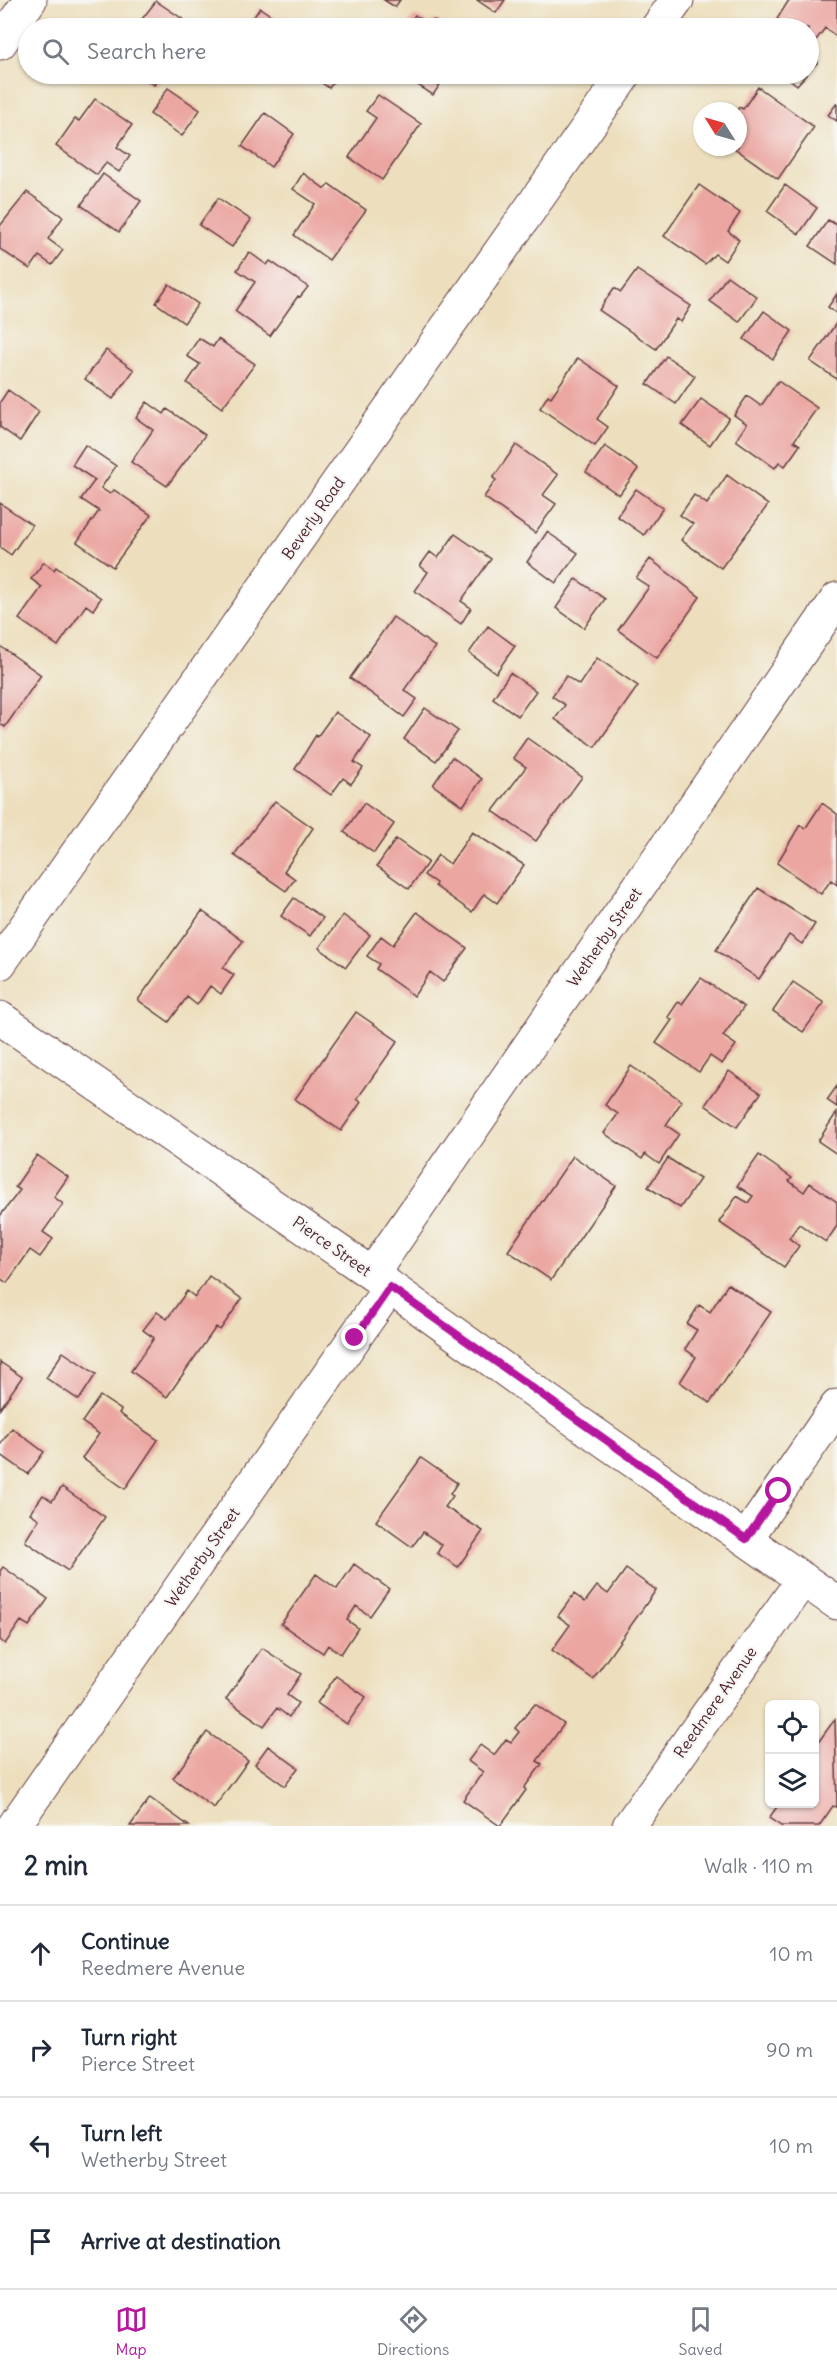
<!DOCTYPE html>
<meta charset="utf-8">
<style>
:root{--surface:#fff;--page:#f6f6f7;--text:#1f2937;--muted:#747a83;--line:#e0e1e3;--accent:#b5179e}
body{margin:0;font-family:Delius,sans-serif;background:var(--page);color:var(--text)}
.controls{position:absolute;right:18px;bottom:18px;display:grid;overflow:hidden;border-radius:9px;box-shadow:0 2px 4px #0004}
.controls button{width:54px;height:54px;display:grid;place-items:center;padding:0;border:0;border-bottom:2px solid var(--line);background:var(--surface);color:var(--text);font:30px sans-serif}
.compass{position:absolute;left:693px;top:102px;width:54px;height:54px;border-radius:50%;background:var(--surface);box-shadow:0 2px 4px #0004;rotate:307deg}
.stop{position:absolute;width:18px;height:18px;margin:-14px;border:4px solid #b5179e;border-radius:50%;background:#fff}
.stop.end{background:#b5179e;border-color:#fff;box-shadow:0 2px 6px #0008}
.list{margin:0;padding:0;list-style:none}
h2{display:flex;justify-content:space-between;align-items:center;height:78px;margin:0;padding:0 24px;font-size:26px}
h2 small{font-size:20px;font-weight:400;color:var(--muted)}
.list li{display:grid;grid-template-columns:39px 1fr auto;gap:18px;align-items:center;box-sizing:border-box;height:96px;padding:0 24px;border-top:2px solid var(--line)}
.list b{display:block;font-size:22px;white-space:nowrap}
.list p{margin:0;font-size:20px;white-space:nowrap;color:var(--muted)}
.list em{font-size:20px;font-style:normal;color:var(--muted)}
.icon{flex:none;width:33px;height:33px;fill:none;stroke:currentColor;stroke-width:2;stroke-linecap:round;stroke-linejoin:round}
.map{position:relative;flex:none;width:837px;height:1826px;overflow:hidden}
.search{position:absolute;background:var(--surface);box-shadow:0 2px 4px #0004;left:18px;right:18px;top:18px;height:66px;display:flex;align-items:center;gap:15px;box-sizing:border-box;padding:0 21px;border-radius:33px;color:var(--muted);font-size:22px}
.sheet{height:462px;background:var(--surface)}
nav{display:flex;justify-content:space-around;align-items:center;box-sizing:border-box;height:84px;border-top:2px solid var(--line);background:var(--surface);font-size:16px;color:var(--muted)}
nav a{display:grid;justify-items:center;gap:3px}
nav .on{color:var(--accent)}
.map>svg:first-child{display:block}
</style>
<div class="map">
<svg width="837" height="1826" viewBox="0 0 837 1826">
<rect width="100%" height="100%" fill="#f6f6f2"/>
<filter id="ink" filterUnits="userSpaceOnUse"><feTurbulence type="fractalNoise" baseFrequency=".0167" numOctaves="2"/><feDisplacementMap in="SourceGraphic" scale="12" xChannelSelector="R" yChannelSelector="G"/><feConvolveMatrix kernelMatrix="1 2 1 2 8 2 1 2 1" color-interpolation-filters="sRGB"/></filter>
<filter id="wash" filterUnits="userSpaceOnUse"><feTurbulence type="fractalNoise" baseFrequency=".008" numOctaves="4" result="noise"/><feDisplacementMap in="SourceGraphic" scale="24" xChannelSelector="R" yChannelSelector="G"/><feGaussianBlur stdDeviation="1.35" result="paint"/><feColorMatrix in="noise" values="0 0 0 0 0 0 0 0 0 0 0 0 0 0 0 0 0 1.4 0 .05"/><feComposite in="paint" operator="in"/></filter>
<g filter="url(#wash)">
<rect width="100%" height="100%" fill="#eddfbd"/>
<g id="blocks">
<path fill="#eba6a1" d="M384 0H400L395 7Z
M477 0H505L496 13Z
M789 0H837V37L825 28 813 44 808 41V28H791L777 19Z
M156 1 196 28H135Z
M260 8 290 28H246Z
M415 15 430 25 434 20 446 28H405Z
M808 54 818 62 808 72Z
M137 74H162L154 85Z
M309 74H340L329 88Z
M401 74H454L451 77 447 74 433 95Z
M783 74H807L797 85Z
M758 87 814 127 778 179 733 147H738L737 111 739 107 743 109Z
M168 88 200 110 182 136 150 114Z
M378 95 421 124 382 180 349 157 376 118 366 111Z
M95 99 132 125 117 147 130 156 119 172 106 163 97 175 56 146 75 119 79 121Z
M837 103V121L828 115Z
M265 113 294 134 271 167 242 146Z
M303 173 325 189 329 184 366 210 329 260 294 235 315 204 293 189Z
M103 174 141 201 119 232 81 205Z
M699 185 740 213 728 231 739 240 725 261 715 254 705 264 664 236Z
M785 185 817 208 799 234 767 211Z
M27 192 63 217 48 239 63 250 52 265 39 256 30 269 0 249V226Z
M218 198 251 220 232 247 199 225Z
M828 220 837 225V264L810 246Z
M249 252 267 265 270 261 308 287 300 297 298 296 270 336 235 311 255 282 237 270Z
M637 270 691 306 681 322 676 319 656 349 599 310 614 288 621 292Z
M727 276 757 297 739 322 710 301Z
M169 284 198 304 184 323 156 303Z
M837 294V314L828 307Z
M764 311 792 331 773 359 744 339Z
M837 322V379L810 361Z
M199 338 213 347 218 339 255 364 222 408 187 383 200 364 187 356Z
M106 350 134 370 113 399 85 379Z
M666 356 695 376 676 404 647 384Z
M578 358 619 386 597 419 608 427 595 446 540 408 548 395 551 397Z
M778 381 817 408 794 441 800 445 793 455 785 466 779 462 775 468 736 440 747 424 734 415 747 396 761 406Z
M8 390 39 412 20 441 0 427V402Z
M701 399 729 418 710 445 682 425Z
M147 402 164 414 167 409 205 435 167 486 131 462 153 430 136 418Z
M85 445 116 466 101 488 110 494 114 490 151 515 113 567 77 542 99 511 81 499 95 480 72 465Z
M516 445 558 475 543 495 556 504 535 533 484 497 496 480 493 478Z
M605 446 638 469 619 495 586 472Z
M727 475 768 505 721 568 681 540 693 524 680 515 694 495 707 504Z
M636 489 663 508 644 535 617 516Z
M0 503 32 525 11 555 0 547Z
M547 532 578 553 556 583 527 562Z
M455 534 491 559 461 601 471 608 461 624 415 591 428 572 420 566 430 552 438 558Z
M650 559 700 597 657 658 618 630 649 587 636 578Z
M44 562 54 570 56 567 101 598 93 610 86 605 58 646 19 619 42 587 31 579Z
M576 579 605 599 584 628 556 608Z
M393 617 435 647 404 690 417 699 404 717 350 678Z
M488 626 515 646 496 673 469 653Z
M0 646 41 675 5 727 0 724Z
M597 658 638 686 595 747 555 719 565 705 552 696 566 676 579 685Z
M510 673 536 691 518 716 493 698Z
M425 708 458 731 436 761 404 739Z
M335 712 371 737 354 762 363 768 351 784 343 778 331 795 295 769 316 735 317 737Z
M527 738 582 777 536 841 493 811 526 767 513 758Z
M452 757 482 779 463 806 433 785Z
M275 801 313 828 284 871 295 879 286 891 234 855Z
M364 803 394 824 374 853 344 832Z
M822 803 837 814V885L831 880 821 894 777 863 800 825 805 829Z
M472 832 524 865 497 903 484 894 472 912 435 886 436 883 424 875 438 855 450 864Z
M396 839 428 862 409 889 377 866Z
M758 888 815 924 802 944 789 935 759 979 716 950Z
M294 898 323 918 310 936 281 916Z
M202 911 243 941 223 968 234 975 221 994 210 986 197 1005 187 997 169 1022 138 1000Z
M417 912 467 948 443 982 430 972 414 996 376 969 379 964 367 956 381 936 393 945Z
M343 915 370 935 346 967 319 948Z
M701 978 744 1007 723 1036 736 1045 722 1064 710 1056 699 1072 656 1043 672 1020 668 1017 678 1002 682 1004Z
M793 982 824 1003 803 1032 773 1011Z
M356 1012 398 1041 357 1099 361 1102 341 1131 295 1099Z
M631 1066 682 1101 666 1125 679 1134 659 1164 645 1154 642 1159 604 1133 618 1114 605 1105Z
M729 1071 761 1093 737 1127 705 1105Z
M837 1086V1107L827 1100Z
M837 1112V1154L818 1141Z
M37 1155 68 1177 54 1197 63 1204 43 1232 53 1239 40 1257 30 1250 7 1283 0 1278V1216L20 1190 15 1187Z
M759 1155 792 1178 789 1181 804 1192 810 1183 837 1202V1226L826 1242 799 1224 789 1238 799 1246 784 1267 719 1222 737 1196 748 1203 753 1196 737 1186Z
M573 1156 616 1186 551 1280 508 1251Z
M668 1158 700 1179 680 1208 648 1187Z
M209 1276 242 1299 220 1330 216 1327 167 1397 131 1371 154 1338 143 1330 157 1312 167 1319 187 1291 195 1297Z
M728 1284 771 1312 710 1403 680 1382 696 1357 685 1349 697 1330 687 1324 699 1305 710 1312Z
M63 1352 96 1374 79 1400 46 1378Z
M0 1362 22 1377 0 1409Z
M100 1396 121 1410 119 1413 158 1440 125 1489 82 1458 99 1434 82 1422Z
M12 1428 44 1452 28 1474 0 1454V1445Z
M421 1458 457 1483 450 1494 453 1496 445 1507 483 1531 458 1567 437 1553 442 1545 423 1532 412 1547 376 1521Z
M62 1487 105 1517 68 1571 25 1541 39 1519 30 1513 43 1495 52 1501Z
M354 1564 389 1589 370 1616 356 1606 347 1620 358 1628 341 1654 328 1645 323 1653 281 1624 316 1574 337 1589Z
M3 1567 48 1599 29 1626 21 1621 5 1644 0 1640V1571Z
M626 1569 656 1590 593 1679 552 1650 570 1625 558 1616 574 1594 585 1602 597 1586 608 1594Z
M262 1648 301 1674 287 1695 298 1703 289 1717 277 1708 264 1726 226 1699Z
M336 1676 366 1697 347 1724 317 1703Z
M535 1704 564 1724 537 1761 542 1764 524 1788 526 1790 500 1826 463 1800 483 1772 468 1761 480 1745 494 1755 506 1739 511 1742 519 1732 515 1728Z
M835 1719 837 1807 833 1806 819 1826H781L769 1818 779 1804H814V1748Z
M207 1732 248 1761 214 1808 173 1778Z
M268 1746 298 1768 285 1786 255 1764Z
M150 1798 189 1826H130Z"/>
</g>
</g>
<g filter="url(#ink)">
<use href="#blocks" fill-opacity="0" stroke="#623c41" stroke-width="1.5"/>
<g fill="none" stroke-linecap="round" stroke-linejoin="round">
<g stroke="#623c41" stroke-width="35">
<path id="minor" d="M0 43 30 0
M0 1018 372 1274 569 1416 837 1603
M372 1274 837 599
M746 1539 837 1406
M14 1826 390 1287
M629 1826 803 1579"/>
</g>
<g stroke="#623c41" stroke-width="35">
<path id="tertiary" d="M657 28 677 0
M0 963 625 74"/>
</g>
<use href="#minor" stroke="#fff" stroke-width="33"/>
<use href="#tertiary" stroke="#fff" stroke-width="33"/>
</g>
</g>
<g fill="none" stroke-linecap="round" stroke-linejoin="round" filter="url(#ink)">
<path stroke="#b5179e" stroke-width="8" d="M355 1338 390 1287 746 1539 779 1491"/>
</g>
<g text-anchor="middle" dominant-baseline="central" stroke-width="4.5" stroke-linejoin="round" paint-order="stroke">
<g font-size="16" fill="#4a1f2b" stroke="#f6f6f2">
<text transform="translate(313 518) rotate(-55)">Beverly Road</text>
<text transform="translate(604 937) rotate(-55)">Wetherby Street</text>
<text transform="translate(332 1246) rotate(35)">Pierce Street</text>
<text transform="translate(202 1557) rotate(-55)">Wetherby Street</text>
<text transform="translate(715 1702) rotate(-55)">Reedmere Avenue</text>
</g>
</g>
</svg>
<div class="controls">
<button><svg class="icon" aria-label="locate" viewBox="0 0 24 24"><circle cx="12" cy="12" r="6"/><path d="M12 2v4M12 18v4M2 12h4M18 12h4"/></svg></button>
<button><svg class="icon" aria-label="layers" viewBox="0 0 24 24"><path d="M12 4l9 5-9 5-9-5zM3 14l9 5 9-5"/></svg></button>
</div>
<svg class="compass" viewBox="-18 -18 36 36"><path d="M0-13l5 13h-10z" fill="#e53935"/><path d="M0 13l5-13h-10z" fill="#747a83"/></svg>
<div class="stop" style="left:779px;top:1491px"></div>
<div class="stop end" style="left:355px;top:1338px"></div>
<div class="search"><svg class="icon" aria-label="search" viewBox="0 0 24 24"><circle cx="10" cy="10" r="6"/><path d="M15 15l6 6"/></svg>Search here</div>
</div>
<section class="sheet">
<h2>2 min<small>Walk · 110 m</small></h2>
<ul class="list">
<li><svg class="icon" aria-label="ahead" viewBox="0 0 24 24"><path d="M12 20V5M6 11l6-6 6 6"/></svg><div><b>Continue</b><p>Reedmere Avenue</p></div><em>10 m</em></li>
<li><svg class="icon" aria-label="right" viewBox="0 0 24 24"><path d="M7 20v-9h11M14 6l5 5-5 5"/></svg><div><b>Turn right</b><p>Pierce Street</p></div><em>90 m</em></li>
<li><svg class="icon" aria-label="left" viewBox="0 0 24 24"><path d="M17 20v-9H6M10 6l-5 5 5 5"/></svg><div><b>Turn left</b><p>Wetherby Street</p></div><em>10 m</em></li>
<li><svg class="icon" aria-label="arrive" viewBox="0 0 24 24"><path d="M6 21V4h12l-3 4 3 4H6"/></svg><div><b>Arrive at destination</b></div></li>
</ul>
</section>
<nav>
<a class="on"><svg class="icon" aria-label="map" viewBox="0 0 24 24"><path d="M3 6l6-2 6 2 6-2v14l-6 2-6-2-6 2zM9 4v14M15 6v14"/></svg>Map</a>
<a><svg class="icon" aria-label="directions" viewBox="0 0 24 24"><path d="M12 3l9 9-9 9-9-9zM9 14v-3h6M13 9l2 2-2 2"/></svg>Directions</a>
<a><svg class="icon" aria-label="saved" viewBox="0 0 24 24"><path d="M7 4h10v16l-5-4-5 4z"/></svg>Saved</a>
</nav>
